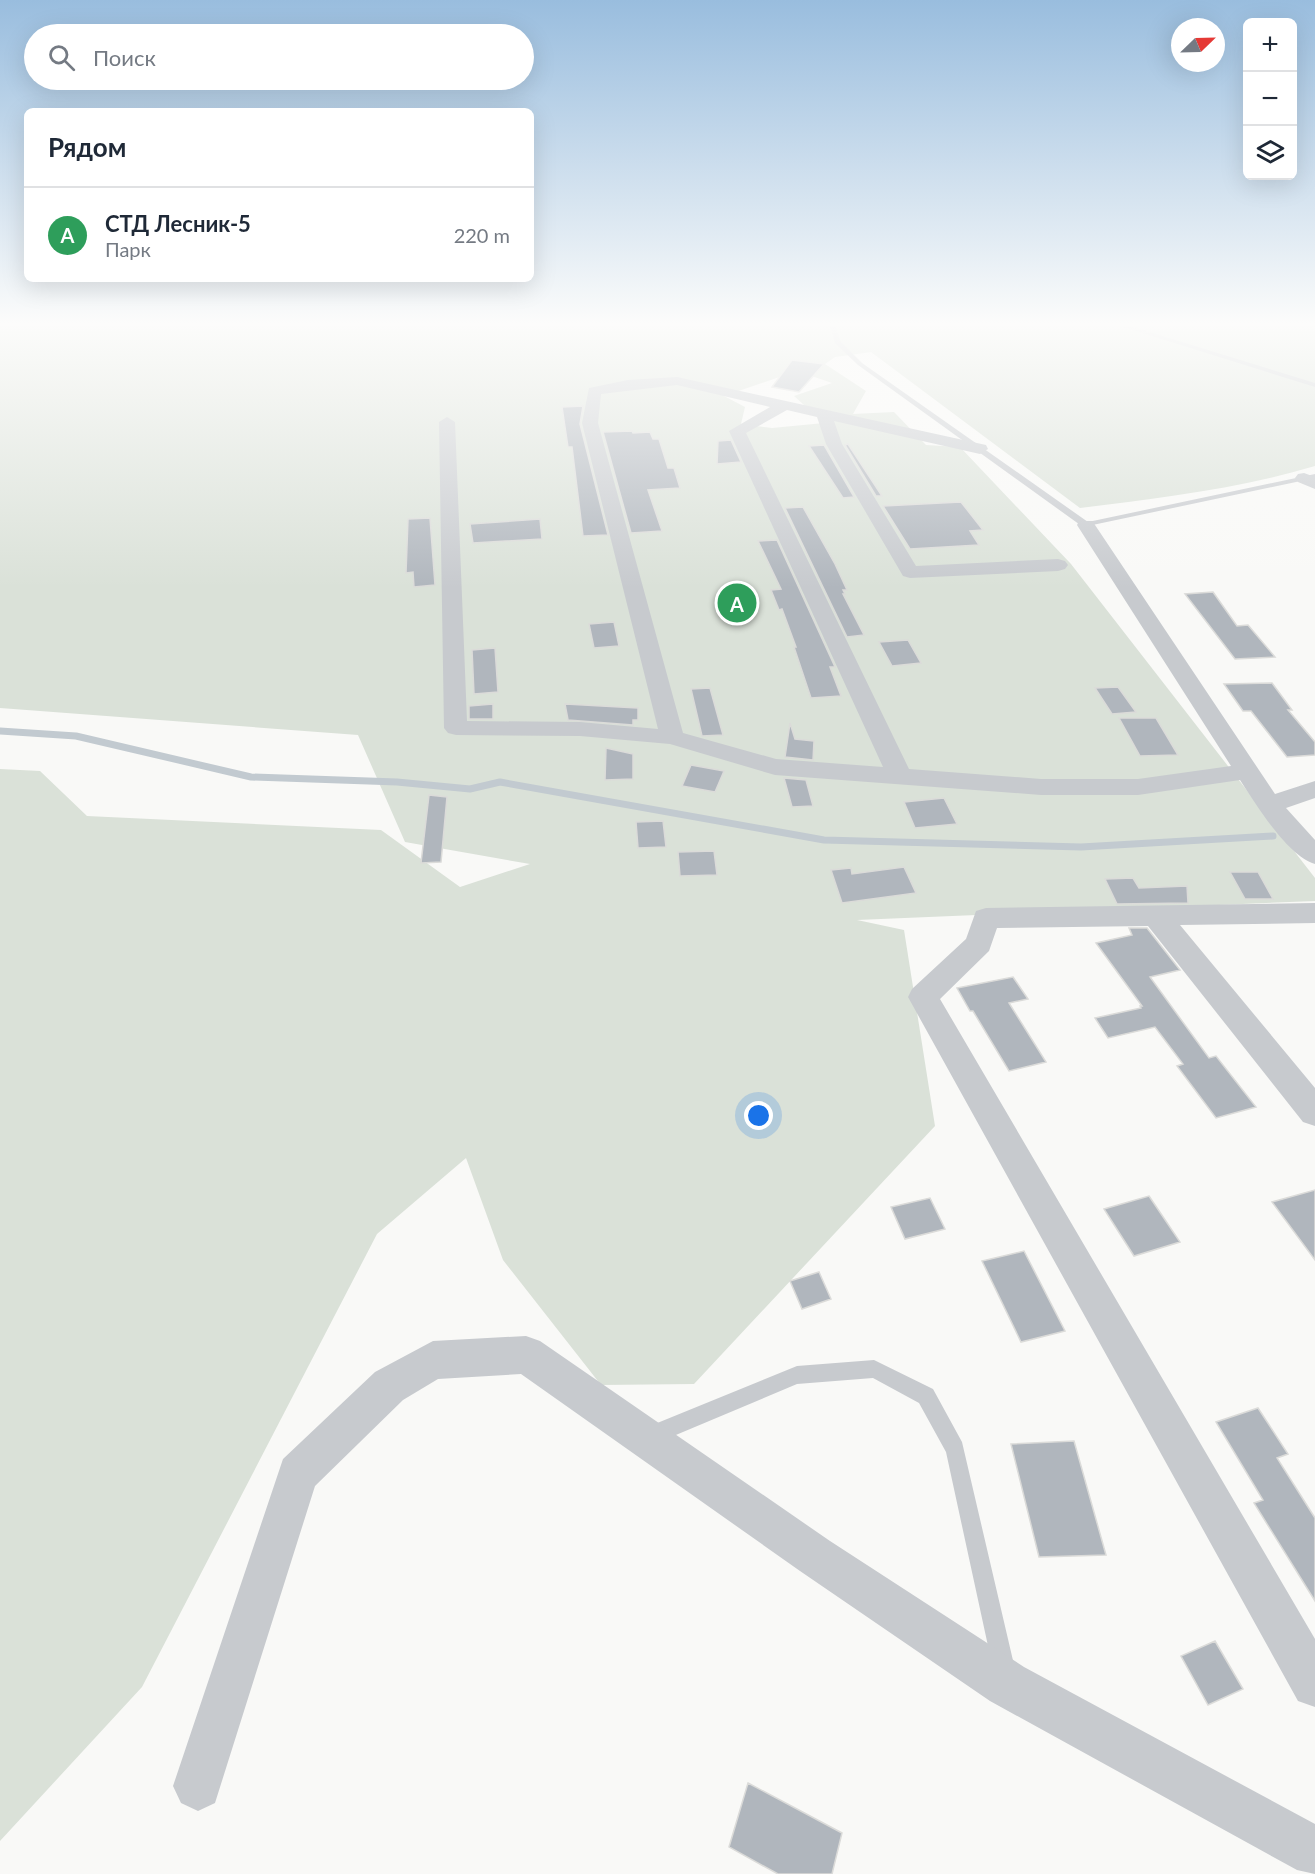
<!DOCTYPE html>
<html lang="ru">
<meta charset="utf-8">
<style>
:root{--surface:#fff;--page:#f2f2f3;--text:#1f2937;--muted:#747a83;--line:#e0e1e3;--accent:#e66b2a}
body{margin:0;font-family:Lato,sans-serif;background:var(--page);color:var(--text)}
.controls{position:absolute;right:18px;top:18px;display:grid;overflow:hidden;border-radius:9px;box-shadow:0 6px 24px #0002}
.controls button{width:54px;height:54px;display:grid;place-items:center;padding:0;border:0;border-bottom:2px solid var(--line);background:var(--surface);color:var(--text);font:30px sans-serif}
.compass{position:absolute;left:1171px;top:18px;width:54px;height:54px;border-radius:50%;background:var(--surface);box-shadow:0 6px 24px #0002;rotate:67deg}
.you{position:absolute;left:759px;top:1116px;width:21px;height:21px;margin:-15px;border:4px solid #fff;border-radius:50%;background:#1a73e8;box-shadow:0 0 0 9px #1a73e833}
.badge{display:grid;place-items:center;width:39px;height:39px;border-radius:50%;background:var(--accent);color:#fff;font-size:20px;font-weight:700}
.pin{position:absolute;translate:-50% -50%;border:3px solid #fff;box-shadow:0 2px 6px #0006}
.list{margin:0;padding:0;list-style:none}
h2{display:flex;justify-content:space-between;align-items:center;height:78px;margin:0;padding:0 24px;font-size:26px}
h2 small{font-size:20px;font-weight:400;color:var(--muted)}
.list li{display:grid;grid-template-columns:39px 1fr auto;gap:18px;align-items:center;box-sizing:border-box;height:96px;padding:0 24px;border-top:2px solid var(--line)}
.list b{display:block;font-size:22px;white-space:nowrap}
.list p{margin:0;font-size:20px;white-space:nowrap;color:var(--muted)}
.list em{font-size:20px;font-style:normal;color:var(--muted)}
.icon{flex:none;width:33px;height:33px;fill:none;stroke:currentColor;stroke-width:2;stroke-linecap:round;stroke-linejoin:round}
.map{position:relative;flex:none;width:1315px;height:1874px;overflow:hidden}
.search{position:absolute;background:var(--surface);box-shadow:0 6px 24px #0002;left:24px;top:24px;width:510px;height:66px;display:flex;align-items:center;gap:15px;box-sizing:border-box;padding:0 21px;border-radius:33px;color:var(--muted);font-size:22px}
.panel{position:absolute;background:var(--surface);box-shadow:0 6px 24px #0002;left:24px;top:108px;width:510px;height:174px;border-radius:9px}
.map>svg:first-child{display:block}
</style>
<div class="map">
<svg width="1315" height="1874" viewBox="0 0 1315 1874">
<rect width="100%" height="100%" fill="#f9f9f7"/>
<path fill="#dae1d8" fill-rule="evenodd" d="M0 326H1311L1315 327V466C1238 489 1159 498 1080 508L871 352 835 357 825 364 866 391 853 414 894 412 926 445 960 447 1071 564 1315 878V901L857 920 904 930 935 1126 694 1384 601 1385 503 1260 466 1158 377 1234 142 1687 0 1841V769L40 771 87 816 381 830 460 887 530 864 405 842 358 735 0 708ZM797 371 832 383 794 396 824 423 772 428 741 424 745 407 724 396Z"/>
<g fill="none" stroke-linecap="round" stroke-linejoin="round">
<path stroke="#c2cad0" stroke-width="7" d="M0 731 76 736 251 777 397 782 470 789 500 782 824 840 1081 847 1273 836"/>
</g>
<path fill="#b0b6bd" stroke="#dbdbd9" stroke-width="1.5" d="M792 360 824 364 799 392 772 387Z
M583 406 580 424 608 535 583 536 572 447H568L562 407Z
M632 431 633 433 650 432 653 439H659L668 468H674L680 488 648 490 662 531 631 533 603 432Z
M731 440 741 462 717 464 718 441Z
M848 444 882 496H876L845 445Z
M824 445 854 497 843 498 809 446Z
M961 502 983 530 970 531 979 545 910 549 883 506Z
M803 507 835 564 847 590H843L845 594H843L864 635 847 637 785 508Z
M430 518 435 585 414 587 413 572 406 573 408 519Z
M540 519 542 539 473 543 470 524Z
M777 540 835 667H830L841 696 811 698 794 647H796L782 609 779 610 771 590 781 589 758 541Z
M1213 592 1237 626 1248 625 1275 657 1235 659 1185 594Z
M614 622 619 646 594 648 589 624Z
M908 640 921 663 892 666 879 642Z
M495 648 498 692 474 694 472 650Z
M1272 683 1292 710H1288L1315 742V755L1287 757 1251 711H1243L1224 684Z
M1118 687 1136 712 1112 714 1095 688Z
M710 688 723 735 702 736 691 689Z
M493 704V719H469V706Z
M565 704 638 708V720H633V725L568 720Z
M1119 718H1156L1178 755 1140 756Z
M790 723 795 739 814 741 813 760 785 757Z
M606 748 633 754V779L605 780Z
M691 765 724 771 715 792 682 786Z
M784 778 806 780 813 806 792 807Z
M429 795 447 797 441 862 421 863Z
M944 798 957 824 915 828 904 802Z
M663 821 666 847 638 848 636 822Z
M714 851 717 875 680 876 678 852Z
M904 867 916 893 842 903 831 870 851 868 852 874Z
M1230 872H1258L1273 899H1245Z
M1133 878 1139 888 1187 886 1188 903 1117 904 1105 879Z
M1129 928H1147L1180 970 1150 977 1209 1058 1216 1056 1256 1107 1216 1118 1177 1066 1183 1064 1155 1027 1108 1038 1095 1018 1141 1008 1140 1006H1142L1096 943 1132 935Z
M1013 977 1028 999 1009 1003 1046 1062 1009 1071 973 1011H970L957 988Z
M1315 1190V1260L1272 1202Z
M1149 1196 1180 1242 1134 1256 1104 1209Z
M930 1198 945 1229 905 1239 891 1207Z
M1024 1251 1065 1331 1021 1342 982 1261Z
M819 1272 831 1299 802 1309 790 1281Z
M1258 1408 1288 1454 1277 1458 1315 1518V1601L1254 1503 1263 1500 1216 1422Z
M1074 1441 1106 1555 1039 1557 1011 1444Z
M1215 1641 1243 1689 1208 1705 1181 1656Z
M748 1783 842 1833 832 1874H778L729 1847Z"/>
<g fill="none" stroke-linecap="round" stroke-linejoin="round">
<path fill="#c7cace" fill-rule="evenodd" d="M830 326H836L840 341 862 363 1088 522 1315 474V478L1083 527 858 365 835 343Z
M1120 326H1130L1315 383V387Z
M874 1360 933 1389 962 1442 1015 1669 1012 1677 1004 1680 996 1677 993 1669 946 1452 919 1403 873 1378 797 1384 652 1445 645 1442 642 1435 645 1428 797 1366Z"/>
<path fill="#c7cace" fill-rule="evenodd" d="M677 377 986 445 988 449 980 454 834 421 842 444 916 566 1058 559 1065 561 1068 565 1065 569 1058 571 910 578 903 576 826 444 817 417 787 410 746 433 909 769 1041 779H1138L1231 766 1077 525 1079 521H1093L1095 525 1275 794 1315 781V798L1286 808 1315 840V864C1287 856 1256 804 1240 780L1138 795H1041L775 775 670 744 580 736 456 735 448 733 444 728 439 422 447 417 455 422 467 721 580 722 658 729 582 423 589 388 628 380ZM677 385 770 407 729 431 883 767 776 759 683 733 598 423 601 394Z
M1304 473 1315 477V489L1298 482 1295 478 1298 474Z
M1315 903V923L1180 925 1315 1088V1126L1303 1122 1148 926 997 928 989 951 940 999 1315 1639V1707L1298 1701 908 997 912 989 966 939 976 911 986 908Z
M526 1336 540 1341 830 1541 1024 1667 1315 1824V1874L1297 1870 990 1701 800 1571 521 1374 438 1379 403 1400 315 1486 215 1803 198 1811 181 1803 173 1786 283 1459 375 1372 433 1341Z"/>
</g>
<linearGradient id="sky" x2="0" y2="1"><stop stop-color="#99bdde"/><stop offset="0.55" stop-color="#fcfcfb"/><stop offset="1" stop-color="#fcfcfb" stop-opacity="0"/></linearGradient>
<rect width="1315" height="588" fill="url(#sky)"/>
</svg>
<div class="controls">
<button>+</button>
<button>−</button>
<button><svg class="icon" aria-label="layers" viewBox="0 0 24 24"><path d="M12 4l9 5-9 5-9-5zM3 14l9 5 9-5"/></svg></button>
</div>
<svg class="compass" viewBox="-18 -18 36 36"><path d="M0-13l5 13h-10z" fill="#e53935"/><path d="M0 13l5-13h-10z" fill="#747a83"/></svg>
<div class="you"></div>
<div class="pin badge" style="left:737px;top:603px;background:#2e9e5b">A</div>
<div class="search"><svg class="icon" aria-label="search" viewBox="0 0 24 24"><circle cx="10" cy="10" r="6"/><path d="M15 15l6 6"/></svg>Поиск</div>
<section class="panel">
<h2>Рядом<small></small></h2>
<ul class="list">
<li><span class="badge" style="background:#2e9e5b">A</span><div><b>СТД Лесник-5</b><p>Парк</p></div><em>220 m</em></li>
</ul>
</section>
</div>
